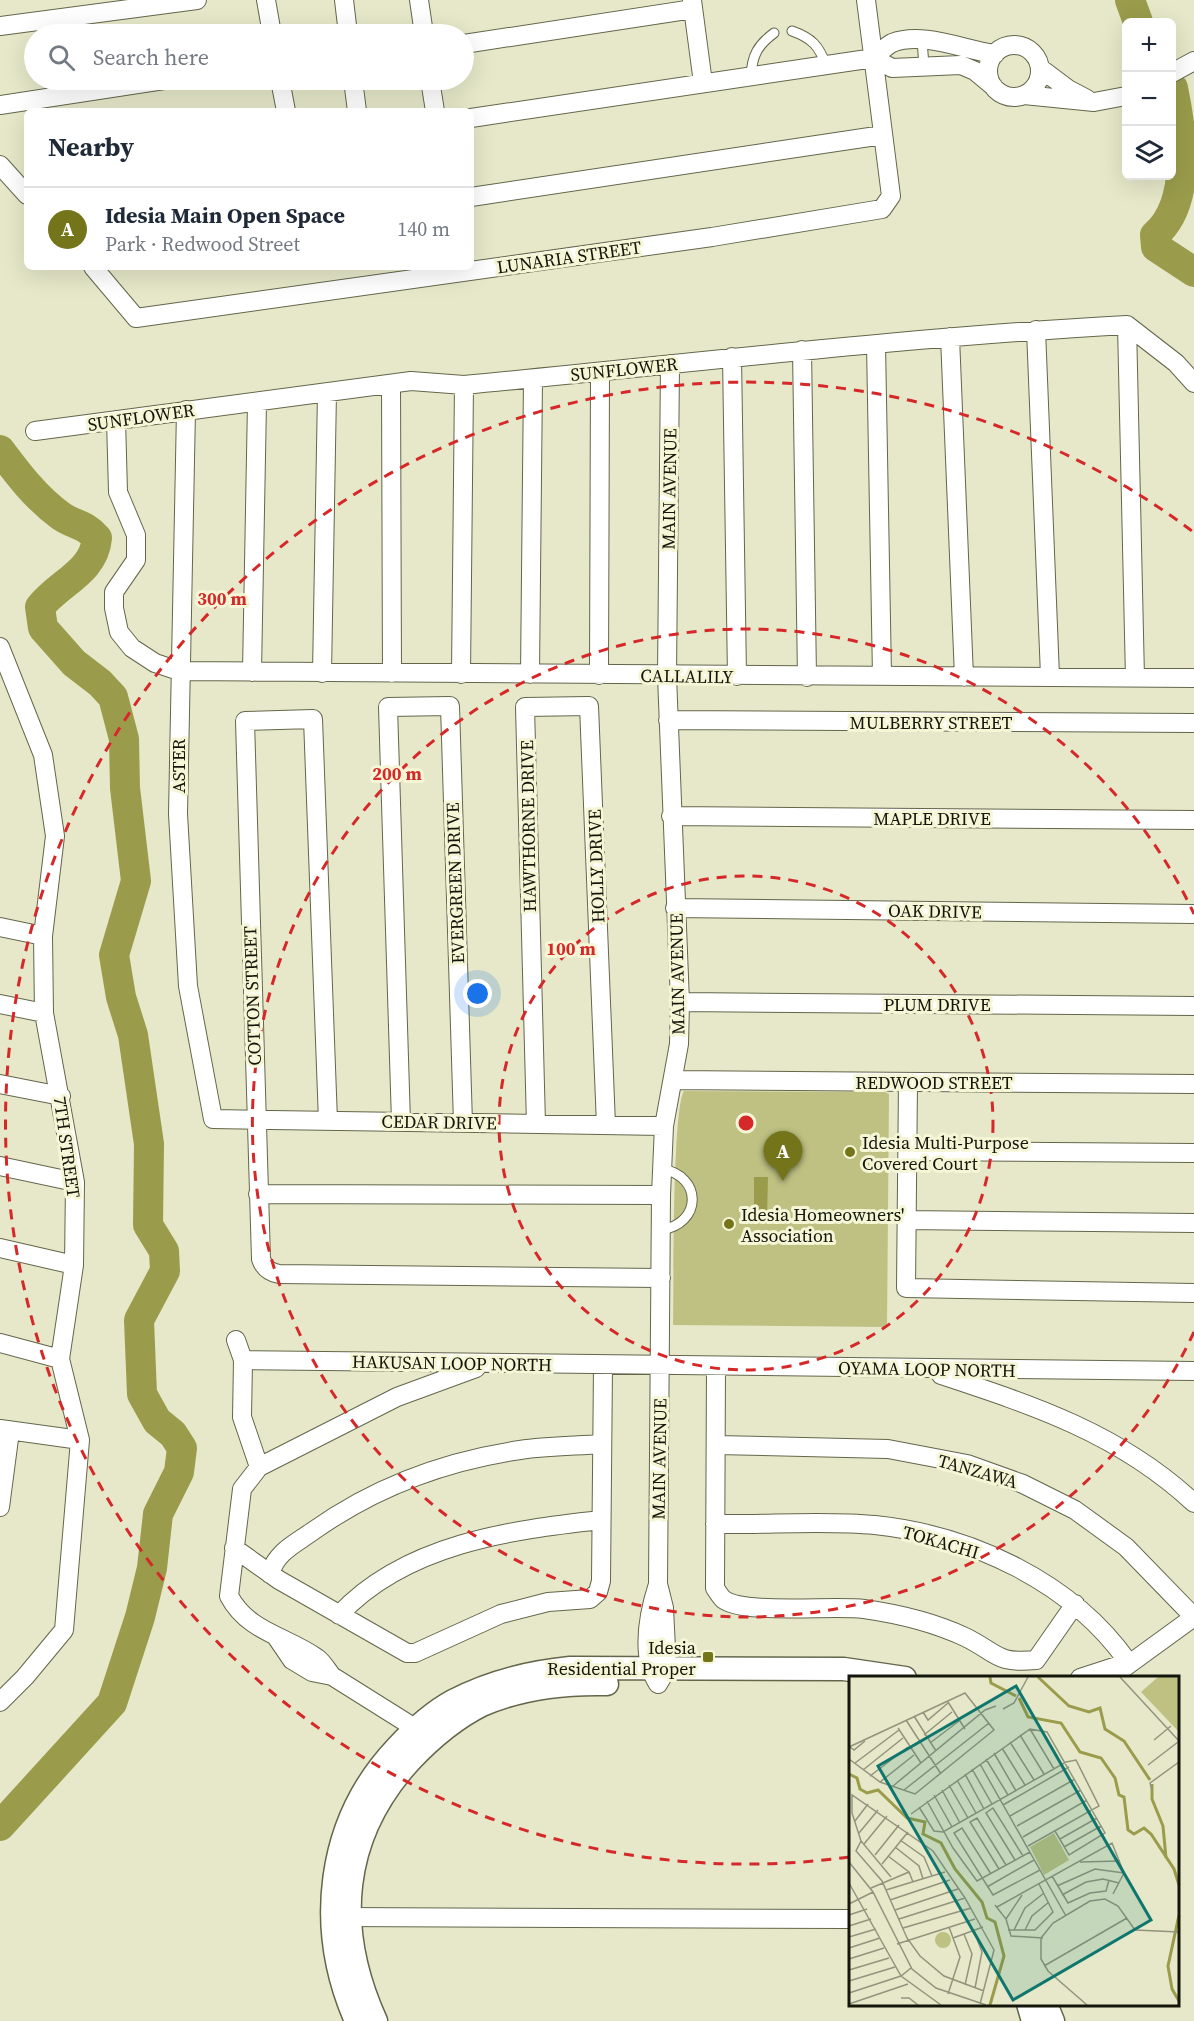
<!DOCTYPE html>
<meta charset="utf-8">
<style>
:root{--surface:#fff;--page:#f2f2f3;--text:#1f2937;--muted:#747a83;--line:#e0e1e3;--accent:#74751b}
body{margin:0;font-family:"Source Serif 4",serif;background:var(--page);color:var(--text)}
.controls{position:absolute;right:18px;top:18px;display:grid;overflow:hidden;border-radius:9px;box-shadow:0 6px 24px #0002}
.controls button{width:54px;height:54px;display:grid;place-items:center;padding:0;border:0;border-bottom:2px solid var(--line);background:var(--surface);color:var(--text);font:30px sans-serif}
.you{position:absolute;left:478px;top:994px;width:21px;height:21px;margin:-15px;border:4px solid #fff;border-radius:50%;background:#1a73e8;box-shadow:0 0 0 9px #1a73e833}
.badge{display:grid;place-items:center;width:39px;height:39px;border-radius:50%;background:var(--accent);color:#fff;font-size:20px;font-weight:700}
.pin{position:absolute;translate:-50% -50px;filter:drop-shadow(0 2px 3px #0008)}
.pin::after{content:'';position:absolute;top:32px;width:21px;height:18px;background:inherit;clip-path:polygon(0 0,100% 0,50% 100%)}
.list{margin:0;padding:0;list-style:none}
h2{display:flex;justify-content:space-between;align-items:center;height:78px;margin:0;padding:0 24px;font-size:26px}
h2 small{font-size:20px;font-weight:400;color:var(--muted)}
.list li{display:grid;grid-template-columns:39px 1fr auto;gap:18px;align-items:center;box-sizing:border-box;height:84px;padding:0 24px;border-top:2px solid var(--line)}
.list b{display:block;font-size:22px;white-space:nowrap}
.list p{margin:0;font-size:20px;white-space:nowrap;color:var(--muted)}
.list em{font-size:20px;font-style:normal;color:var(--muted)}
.icon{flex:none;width:33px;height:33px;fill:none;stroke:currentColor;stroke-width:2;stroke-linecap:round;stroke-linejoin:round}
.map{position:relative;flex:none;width:1194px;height:2021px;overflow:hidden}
.search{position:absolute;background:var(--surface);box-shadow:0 6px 24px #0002;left:24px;top:24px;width:450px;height:66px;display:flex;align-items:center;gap:15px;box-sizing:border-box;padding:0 21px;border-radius:33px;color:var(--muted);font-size:22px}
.panel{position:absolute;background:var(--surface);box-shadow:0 6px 24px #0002;left:24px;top:108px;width:450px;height:162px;border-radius:9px}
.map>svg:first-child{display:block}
</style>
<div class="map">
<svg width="1194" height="2021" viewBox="0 0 1194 2021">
<rect width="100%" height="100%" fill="#e6e8c9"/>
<path fill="#bec182" d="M684 1091 885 1092 889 1094 887 1327 673 1325C674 1291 672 1110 684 1091Z"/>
<path fill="#9a9c4b" d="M754 1177H768L767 1218 760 1224H754Z"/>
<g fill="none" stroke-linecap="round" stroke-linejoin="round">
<path stroke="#9a9c4b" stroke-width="30" d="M1130 0 1138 22
M1173 88C1182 132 1193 202 1155 235L1156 247 1194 272
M0 450C18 474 36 498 61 516 74 525 85 524 97 538 94 572 60 582 40 607L43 628 74 663 100 683 113 697 124 739 125 788 136 881 114 955 121 997 133 1035 149 1144 148 1225 164 1251 165 1271 139 1320 142 1394 157 1421 173 1434 182 1448 179 1472 158 1514 152 1568 140 1617 112 1703 0 1826"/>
<g stroke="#64664b" stroke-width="11">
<path id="service" d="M792 31C812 38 819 46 826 65
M922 40 924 66
M751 76C752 55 758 45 774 33
M661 1230C702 1224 703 1176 662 1169"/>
</g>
<g stroke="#64664b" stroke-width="20">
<path id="minor" d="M266 0 272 34
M344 0 348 34
M419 0 424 34
M692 0 703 83
M0 26 197 0
M464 44 693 9
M988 71a26 26 0 1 1 52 0a26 26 0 1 1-52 0Z
M874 58 892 68 961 65 975 71 993 86
M1040 68 1068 89 1087 99
M1172 73 1194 61
M280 80 286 111
M353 80 357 111
M430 80 435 111
M1024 95 1094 102 1126 96
M0 105 164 80
M471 118 874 58C879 53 886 46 892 43 923 31 964 50 995 54
M0 165 27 195
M471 197 883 135
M93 267 136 318 712 237 882 209 891 196 866 0
M1127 325 1135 678
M1036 330 1050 676
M950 337 964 677
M876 344 882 676
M802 350 807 677
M732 357 737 676
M391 384 392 673
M186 410 178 814 188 986 213 1119 664 1126
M116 420 118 492 136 535V560L114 592V608L119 632 132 648 155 663 179 671 1194 678
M35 431 411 381 464 385C685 364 905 337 1127 325L1176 363 1194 383
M0 647 43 755 55 836 43 936 44 1013 75 1182 74 1265 60 1359 80 1440 64 1630 25 1677 0 1702
M252 672 257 402
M322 673 327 392
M461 674 464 385
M530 674 533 379
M599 675 600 373
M668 720 1194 723
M671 816 1194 820
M675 908 1194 914
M0 927 43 936
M680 1002 1194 1006
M0 1004 44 1013
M673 1080 1194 1084
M908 1082 906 1288 1194 1293
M0 1084 61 1096
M328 1121 313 719 245 721 261 1259C264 1268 269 1272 279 1274L661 1278
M401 1122 388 707 450 706 463 1123
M536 1124 525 707 589 706 606 1125
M907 1151 1194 1153
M0 1166 75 1182
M258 1194 661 1195
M906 1220 1194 1223
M0 1248 74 1265
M236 1340 243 1360 242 1417 259 1467
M0 1343 60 1359
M243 1360 1194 1371
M716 1367 715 1588C717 1591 720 1596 723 1599 742 1615 834 1605 864 1609 899 1614 933 1622 965 1637 998 1653 995 1664 1036 1660L1075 1604
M941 1375C1035 1406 1120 1434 1194 1503
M0 1429 80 1440
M716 1445 888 1449 967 1464 1023 1484 1075 1510 1126 1547 1194 1617
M0 1507 10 1431
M715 1524C767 1525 824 1520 875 1525 971 1535 1072 1582 1128 1662
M234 1548 279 1580 407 1653H415L501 1614 548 1602 590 1599 598 1592 601 1581 603 1366
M270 1574C276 1552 295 1544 313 1531 375 1487 445 1461 520 1450 547 1446 575 1446 602 1444
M658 1584C648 1615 640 1655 658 1684L667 1669 664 1608 658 1584 661 1195 664 1126 679 1044 680 1002 667 676 670 364
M339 1615C405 1544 510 1530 601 1520
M277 1638 292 1660 312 1672 332 1676 426 1735
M332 1676C327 1670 323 1662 317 1658 286 1636 248 1632 229 1596L242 1489 259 1467 397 1397 476 1368
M1080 1678 1120 1665
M1110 1678 1194 1617
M336 1917 850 1919"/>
</g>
<g stroke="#64664b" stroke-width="25">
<path id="tertiary" d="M1028 2004 1033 2021
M1046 2004 1053 2021
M356 2021C315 1928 326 1822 397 1747 414 1729 431 1713 453 1701 489 1682 530 1672 570 1668L844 1669 905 1678
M376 2021C334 1928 340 1837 411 1760 432 1738 454 1719 482 1705 521 1688 565 1683 607 1684"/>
</g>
<use href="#service" stroke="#fff" stroke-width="9"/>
<use href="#minor" stroke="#fff" stroke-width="18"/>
<use href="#tertiary" stroke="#fff" stroke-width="22"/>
</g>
<g fill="none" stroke="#d62828" stroke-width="3" stroke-dasharray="10 8">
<circle cx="746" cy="1123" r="247"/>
<path d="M1194 1332A494 494 0 1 1 1194 914"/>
<path d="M849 1857A741 741 0 1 1 1192 531"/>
</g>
<g fill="#74751b" stroke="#f4f6d6" stroke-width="2">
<circle cx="850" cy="1152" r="6"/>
<circle cx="729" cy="1224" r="6"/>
<rect x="702" y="1651" width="12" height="12" rx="3"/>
</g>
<g text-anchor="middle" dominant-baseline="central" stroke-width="6" stroke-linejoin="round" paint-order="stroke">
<g font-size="18" fill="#15160b" stroke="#f4f6d6">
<text transform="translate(569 257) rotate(-8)">LUNARIA STREET</text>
<text transform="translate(624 369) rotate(-6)">SUNFLOWER</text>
<text transform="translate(141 417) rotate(-8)">SUNFLOWER</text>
<text transform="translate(669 489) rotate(-89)">MAIN AVENUE</text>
<text transform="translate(687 676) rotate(1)">CALLALILY</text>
<text x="931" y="722">MULBERRY STREET</text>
<text transform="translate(178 766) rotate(-90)">ASTER</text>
<text x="932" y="818">MAPLE DRIVE</text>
<text transform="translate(528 826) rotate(-91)">HAWTHORNE DRIVE</text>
<text transform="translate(596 866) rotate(-92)">HOLLY DRIVE</text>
<text transform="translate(455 883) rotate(-92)">EVERGREEN DRIVE</text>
<text transform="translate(935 911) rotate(1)">OAK DRIVE</text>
<text transform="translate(677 974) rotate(-91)">MAIN AVENUE</text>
<text transform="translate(252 996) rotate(-92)">COTTON STREET</text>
<text x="937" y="1004">PLUM DRIVE</text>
<text x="934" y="1082">REDWOOD STREET</text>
<text transform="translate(439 1122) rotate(1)">CEDAR DRIVE</text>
<text transform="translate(67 1147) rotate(82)">7TH STREET</text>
<text transform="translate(452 1363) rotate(1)">HAKUSAN LOOP NORTH</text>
<text transform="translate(927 1369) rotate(1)">OYAMA LOOP NORTH</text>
<text transform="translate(659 1459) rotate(-89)">MAIN AVENUE</text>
<text transform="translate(978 1471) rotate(16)">TANZAWA</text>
<text transform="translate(941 1542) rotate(16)">TOKACHI</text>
</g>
<g font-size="18" fill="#15160b" stroke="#f4f6d6" text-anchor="start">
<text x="862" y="1142">Idesia Multi-Purpose<tspan x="862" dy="21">Covered Court</tspan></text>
<text x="741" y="1214">Idesia Homeowners'<tspan x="741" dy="21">Association</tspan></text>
<text x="696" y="1647" text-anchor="end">Idesia<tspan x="696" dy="21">Residential Proper</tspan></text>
</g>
</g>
<g transform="translate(849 1676)">
<rect width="330" height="330" fill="#e6e8c9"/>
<path d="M309 1H330V56L292 16ZM205 157 220 184 195 199 181 171ZM86 264a8 8 0 1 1 16 0a8 8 0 1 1-16 0Z" fill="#bec182"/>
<path fill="none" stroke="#9a9c4b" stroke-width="3" d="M141 1 142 7 167 20M189 1 220 30 240 36 251 32 256 53 275 65 301 104M170 22 179 41 212 47 231 76 252 82 266 102 270 119 275 121 279 154 285 158 295 152 302 158 325 193 330 209M0 98 8 102 11 113 18 117 29 114 58 142 76 146 74 158 92 167 106 193 133 226 138 242 146 246 155 280 141 329M303 108V123L314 150 317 182M330 239 319 290 323 313 330 325"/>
<path fill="none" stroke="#92947d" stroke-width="1.5" d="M271 1 330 65M99 26 116 53M154 33 165 27 179 1M74 36 79 44 99 27M65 40 87 75M57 44 92 98M49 52 72 87M181 53 205 93M75 59 103 36M171 59 195 98M305 64 322 50M161 66 185 104M81 67 110 45M0 71 116 17 145 54 66 118 31 106 0 83M1 71 5 74 16 65M153 72 176 109M145 77 167 115M137 83 159 119M6 87 50 54M131 88 217 240M299 89 329 66M123 93 143 128M14 94 54 62M116 98 135 133M21 100 59 71M108 104 127 137M31 106 65 79M100 109 119 142M44 110 136 34 147 30M55 114 140 47M93 114 111 147M303 114 301 107 330 86M85 119 103 151M78 125 104 172 128 205 181 176M154 129 220 91M70 131 85 155 94 156 217 86 227 84 250 130 179 170M62 138 181 53 198 56 256 157 220 179 206 155M161 140 226 103M6 145 19 128M168 150 232 114M10 157 29 134M174 161 238 124M211 163 248 142M51 164 75 181 83 200M12 165 7 175 33 205 58 262 71 280 95 300 135 315M15 168 38 140M46 171 70 190 74 203M215 171 252 150M26 179 50 149M39 180 60 196 64 206M166 184 137 137 144 132 174 180M0 186 24 216 63 293 87 312 137 329M231 186 271 185M33 188 59 156M150 193 121 146 128 142 157 189M142 198 113 152 105 157 144 219 191 194M203 200 219 227 241 217 257 215 260 204M42 201 12 165 3 137V119L84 175 116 222 145 274 131 328M0 207 52 300 92 329M208 210 246 193 275 197M138 211 185 184M22 212 60 196M37 214 96 196M213 219 237 206 254 203 270 207M41 224 101 204M0 228 24 216M146 229 157 243 162 260 194 262M148 231 263 167 275 197 264 218M46 234 109 213M0 239 18 233M50 243 116 222M157 243 173 219M0 250 22 243M54 252 122 232M159 254H186L204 236 190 208M165 254 176 232 195 217M176 254 183 240 200 226M125 255 133 276 126 312M115 258 123 278 116 309M0 261 27 253M104 262 134 251M48 268 126 243M0 272 31 262M0 283 35 272M195 290 278 242M0 294 40 282M0 305 46 291M0 317 52 300 62 292M99 318 111 281 100 251M52 322H60L69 329M0 328 59 308M238 329 199 295 192 283V262L204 247 241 225 256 223 269 230 286 254 330 256"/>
<path fill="#0f766e" fill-opacity="0.15" stroke="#0f766e" stroke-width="3" d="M167 10 302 244 164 324 29 90Z"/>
<rect width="330" height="330" fill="none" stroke="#15160b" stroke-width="3"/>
</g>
<circle cx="746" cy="1123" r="9" fill="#d62828" stroke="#f4f6d6" stroke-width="3"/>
<g font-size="18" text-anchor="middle" font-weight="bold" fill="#d62828" stroke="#f4f6d6" stroke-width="6" stroke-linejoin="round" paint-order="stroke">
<text x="222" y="605">300 m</text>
<text x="397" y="780">200 m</text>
<text x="571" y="955">100 m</text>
</g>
</svg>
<div class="controls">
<button>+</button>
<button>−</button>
<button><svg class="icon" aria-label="layers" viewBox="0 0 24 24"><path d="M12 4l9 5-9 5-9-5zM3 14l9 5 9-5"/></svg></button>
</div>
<div class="you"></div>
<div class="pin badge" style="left:783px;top:1181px">A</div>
<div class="search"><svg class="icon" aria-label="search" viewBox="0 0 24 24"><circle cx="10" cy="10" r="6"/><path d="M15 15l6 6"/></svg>Search here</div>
<section class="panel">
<h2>Nearby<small></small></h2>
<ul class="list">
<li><span class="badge">A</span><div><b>Idesia Main Open Space</b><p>Park · Redwood Street</p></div><em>140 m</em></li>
</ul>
</section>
</div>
